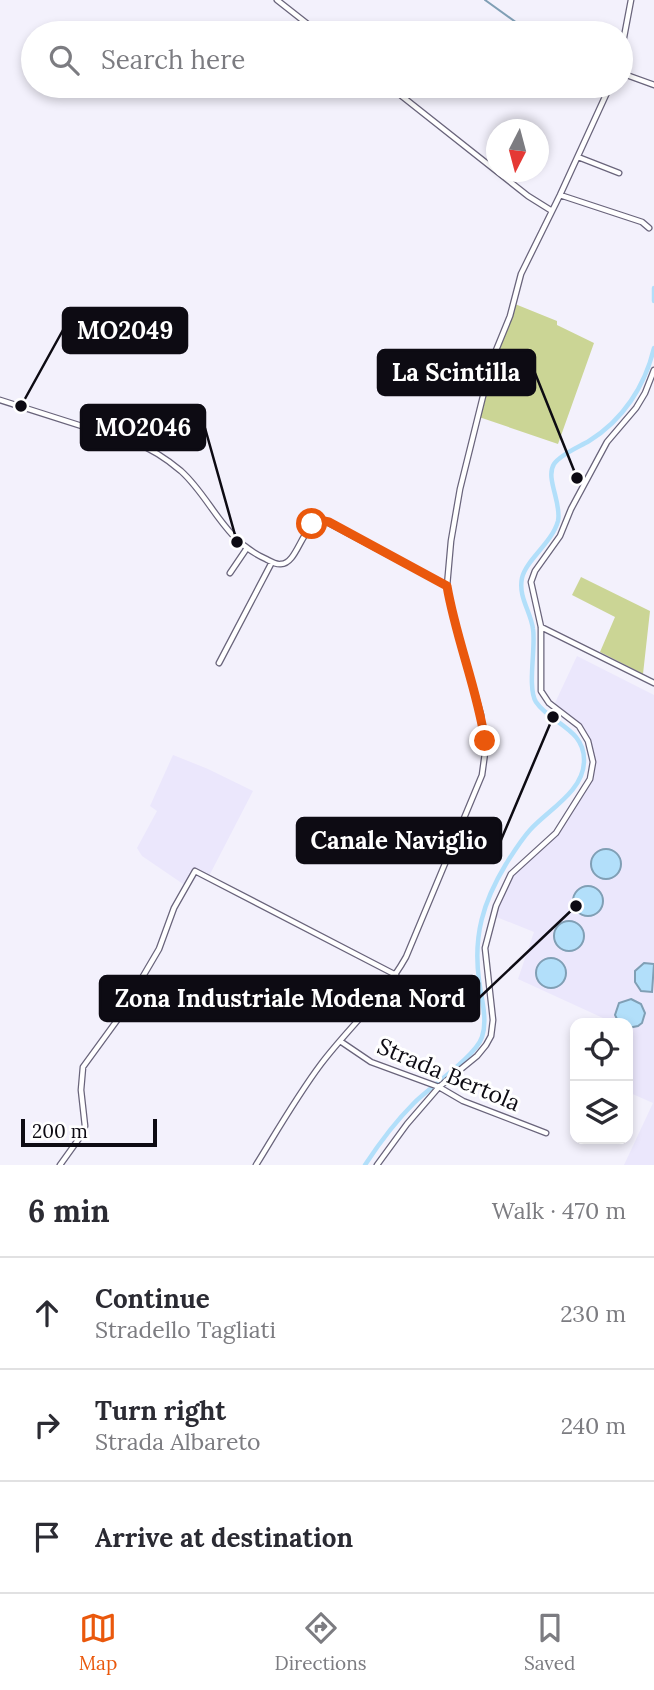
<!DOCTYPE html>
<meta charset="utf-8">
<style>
:root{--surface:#fff;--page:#f2f2f3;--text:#2b2b33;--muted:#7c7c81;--line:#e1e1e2;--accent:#ea580c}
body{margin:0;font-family:Lora,serif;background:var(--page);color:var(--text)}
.controls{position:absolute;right:21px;bottom:21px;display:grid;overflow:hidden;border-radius:14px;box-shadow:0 4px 10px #0003}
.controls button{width:63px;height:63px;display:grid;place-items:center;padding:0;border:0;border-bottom:2px solid var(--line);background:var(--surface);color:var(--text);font:35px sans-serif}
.compass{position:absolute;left:486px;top:119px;width:63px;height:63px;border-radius:50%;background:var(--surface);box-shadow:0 4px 10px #0003;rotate:186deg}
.scale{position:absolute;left:21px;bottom:18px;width:136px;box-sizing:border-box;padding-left:7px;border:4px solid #0d0b13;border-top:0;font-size:19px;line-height:24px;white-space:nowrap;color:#0d0b13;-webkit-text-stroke:5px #fff;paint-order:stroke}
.stop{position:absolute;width:21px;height:21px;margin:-16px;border:5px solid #ea580c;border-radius:50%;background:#fff}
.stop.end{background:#ea580c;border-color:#fff;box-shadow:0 2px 7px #0008}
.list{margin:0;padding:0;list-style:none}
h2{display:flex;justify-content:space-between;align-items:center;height:91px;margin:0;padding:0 28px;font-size:30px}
h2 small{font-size:23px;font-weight:400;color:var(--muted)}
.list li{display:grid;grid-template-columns:46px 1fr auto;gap:21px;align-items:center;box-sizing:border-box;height:112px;padding:0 28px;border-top:2px solid var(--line)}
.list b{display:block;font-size:26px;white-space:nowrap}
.list p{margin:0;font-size:23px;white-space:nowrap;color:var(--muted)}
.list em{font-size:23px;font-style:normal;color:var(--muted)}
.icon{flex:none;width:38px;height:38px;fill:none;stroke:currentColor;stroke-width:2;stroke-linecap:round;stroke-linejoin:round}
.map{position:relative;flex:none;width:654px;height:1165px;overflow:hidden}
.search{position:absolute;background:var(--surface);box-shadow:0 4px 10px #0003;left:21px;right:21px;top:21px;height:77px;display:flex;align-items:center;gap:18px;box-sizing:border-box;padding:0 24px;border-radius:38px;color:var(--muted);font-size:26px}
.sheet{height:427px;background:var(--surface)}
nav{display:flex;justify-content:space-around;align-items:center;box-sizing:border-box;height:98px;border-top:2px solid var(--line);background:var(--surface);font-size:19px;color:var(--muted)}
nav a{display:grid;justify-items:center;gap:4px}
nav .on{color:var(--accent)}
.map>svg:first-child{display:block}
</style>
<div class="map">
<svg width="654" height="1165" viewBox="0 0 654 1165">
<rect width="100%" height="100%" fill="#f3f1fc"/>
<path fill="#ebe7fc" d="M577 656 654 695V1165H624L653 1103 628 1092V1023H601L603 1018 518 979 534 932 494 916 511 877 562 829 592 780 596 764 593 748 587 733 581 724 554 705Z
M173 755 208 769 253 791 208 878 198 875 189 888 142 856 137 848 157 811 150 806Z"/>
<path fill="#cbd595" d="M515 304 557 321V325L594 343 558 444 479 417 494 359Z
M581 577 650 611 643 674 600 652 615 617 572 595Z"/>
<path fill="#b2dffa" stroke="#809fb5" stroke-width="2" d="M591 864a15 15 0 1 1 30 0a15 15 0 1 1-30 0Z
M573 901a15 15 0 1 1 30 0a15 15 0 1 1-30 0Z
M554 936a15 15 0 1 1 30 0a15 15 0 1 1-30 0Z
M536 973a15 15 0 1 1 30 0a15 15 0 1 1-30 0Z
M644 963 654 964 652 992 641 991 635 982V971Z
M631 999 641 1004 645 1013 642 1023 638 1026 628 1028V1023H619L615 1015 619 1003Z"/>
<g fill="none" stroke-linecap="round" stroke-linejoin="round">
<path stroke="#809fb5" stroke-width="2" d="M485 0 531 33"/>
<path stroke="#b2dffa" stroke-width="4.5" d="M654 288V301
M365 1165C380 1142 395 1122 414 1103 430 1087 476 1056 482 1037 488 1019 481 998 479 980 473 936 483 902 506 864 513 853 521 840 530 830 548 810 584 791 584 761 585 729 551 724 536 702 527 688 536 647 533 629 531 612 518 597 522 578 526 560 552 543 558 521 562 503 545 478 554 464 561 454 579 447 589 441 623 420 645 386 654 348"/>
<g stroke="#69647b" stroke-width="7">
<path id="minor" d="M277 0 319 33
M621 53 631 0
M621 73 654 85
M389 86 528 196 552 211
M578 157 619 173
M560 195 642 222 649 228
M0 400 135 443C152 449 168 460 181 471 212 499 222 539 266 559 270 561 276 565 281 564 298 564 302 522 323 520L447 586
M230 573 247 548
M541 627 654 683
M219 663 272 562
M340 1041 371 1062 439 1087 463 1101 546 1133
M60 1165 83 1133 85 1126 81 1090 83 1067 118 1019 159 949 174 908 195 871 396 975
M256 1165C277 1131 297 1096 321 1064 349 1027 383 998 406 957L482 775 485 753 481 715 454 619 447 586 451 541 460 489 492 360 510 316 521 274 560 195 610 86
M377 1165 407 1124 439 1087 477 1056 486 1045 491 1036 493 1020 485 948 496 906 511 874 556 833 590 779 593 762 588 741 579 726 549 703 541 691V627L531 582 535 571 560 536 571 509 607 442 636 408 645 393 654 370"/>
</g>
<use href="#minor" stroke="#fff" stroke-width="4.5"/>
</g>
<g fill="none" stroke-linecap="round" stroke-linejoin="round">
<path stroke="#ea580c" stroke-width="9" d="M312 524 319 520 329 522 447 586C456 639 477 688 485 741"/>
</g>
<g text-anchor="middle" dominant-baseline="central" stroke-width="6" stroke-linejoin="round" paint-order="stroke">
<g font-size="23" fill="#0d0b13" stroke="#fff">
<text transform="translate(449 1074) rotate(23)">Strada Bertola</text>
</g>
</g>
<path fill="none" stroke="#0d0b13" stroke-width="2.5" d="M21 406L63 330M577 478L535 373M237 542L205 428M553 717L501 840M576 906L479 998"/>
<g fill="#0d0b13" stroke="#fff" stroke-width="2.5">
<circle cx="21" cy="406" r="7"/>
<circle cx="577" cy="478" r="7"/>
<circle cx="237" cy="542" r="7"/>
<circle cx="553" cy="717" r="7"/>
<circle cx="576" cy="906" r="7"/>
</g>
<g fill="#0d0b13" stroke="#0d0b13" stroke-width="2.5">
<rect x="63" y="308" width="124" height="45" rx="7"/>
<rect x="378" y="350" width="157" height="45" rx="7"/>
<rect x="81" y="405" width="124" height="45" rx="7"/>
<rect x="297" y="818" width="204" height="45" rx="7"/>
<rect x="100" y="976" width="379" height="45" rx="7"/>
</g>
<g font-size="24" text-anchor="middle" font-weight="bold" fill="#fff">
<text x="125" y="339">MO2049</text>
<text x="456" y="381">La Scintilla</text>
<text x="143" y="436">MO2046</text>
<text x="399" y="849">Canale Naviglio</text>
<text x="290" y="1007">Zona Industriale Modena Nord</text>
</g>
</svg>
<div class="controls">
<button><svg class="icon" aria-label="locate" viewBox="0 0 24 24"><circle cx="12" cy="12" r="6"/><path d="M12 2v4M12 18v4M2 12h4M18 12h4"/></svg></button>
<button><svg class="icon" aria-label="layers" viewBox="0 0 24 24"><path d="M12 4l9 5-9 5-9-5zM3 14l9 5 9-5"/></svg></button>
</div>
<svg class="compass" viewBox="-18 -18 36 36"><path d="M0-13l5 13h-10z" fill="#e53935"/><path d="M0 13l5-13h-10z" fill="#7c7c81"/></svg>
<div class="scale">200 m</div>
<div class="stop" style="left:312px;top:524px"></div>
<div class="stop end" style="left:485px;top:741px"></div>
<div class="search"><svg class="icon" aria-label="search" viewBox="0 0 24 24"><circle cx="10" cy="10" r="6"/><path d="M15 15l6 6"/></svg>Search here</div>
</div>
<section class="sheet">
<h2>6 min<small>Walk · 470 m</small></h2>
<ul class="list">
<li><svg class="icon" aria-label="ahead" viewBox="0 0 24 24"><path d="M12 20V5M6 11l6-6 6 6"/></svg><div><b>Continue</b><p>Stradello Tagliati</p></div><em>230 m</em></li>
<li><svg class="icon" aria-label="right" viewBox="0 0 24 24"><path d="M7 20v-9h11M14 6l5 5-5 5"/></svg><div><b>Turn right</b><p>Strada Albareto</p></div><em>240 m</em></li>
<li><svg class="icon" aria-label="arrive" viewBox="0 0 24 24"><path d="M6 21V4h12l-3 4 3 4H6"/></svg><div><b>Arrive at destination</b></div></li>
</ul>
</section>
<nav>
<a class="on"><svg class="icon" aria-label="map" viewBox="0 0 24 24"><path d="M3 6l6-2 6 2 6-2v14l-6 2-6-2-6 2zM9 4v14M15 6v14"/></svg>Map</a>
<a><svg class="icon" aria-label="directions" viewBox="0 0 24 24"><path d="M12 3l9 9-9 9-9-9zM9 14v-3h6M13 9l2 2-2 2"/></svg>Directions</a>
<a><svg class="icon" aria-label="saved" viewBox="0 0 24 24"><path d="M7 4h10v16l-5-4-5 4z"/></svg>Saved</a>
</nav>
